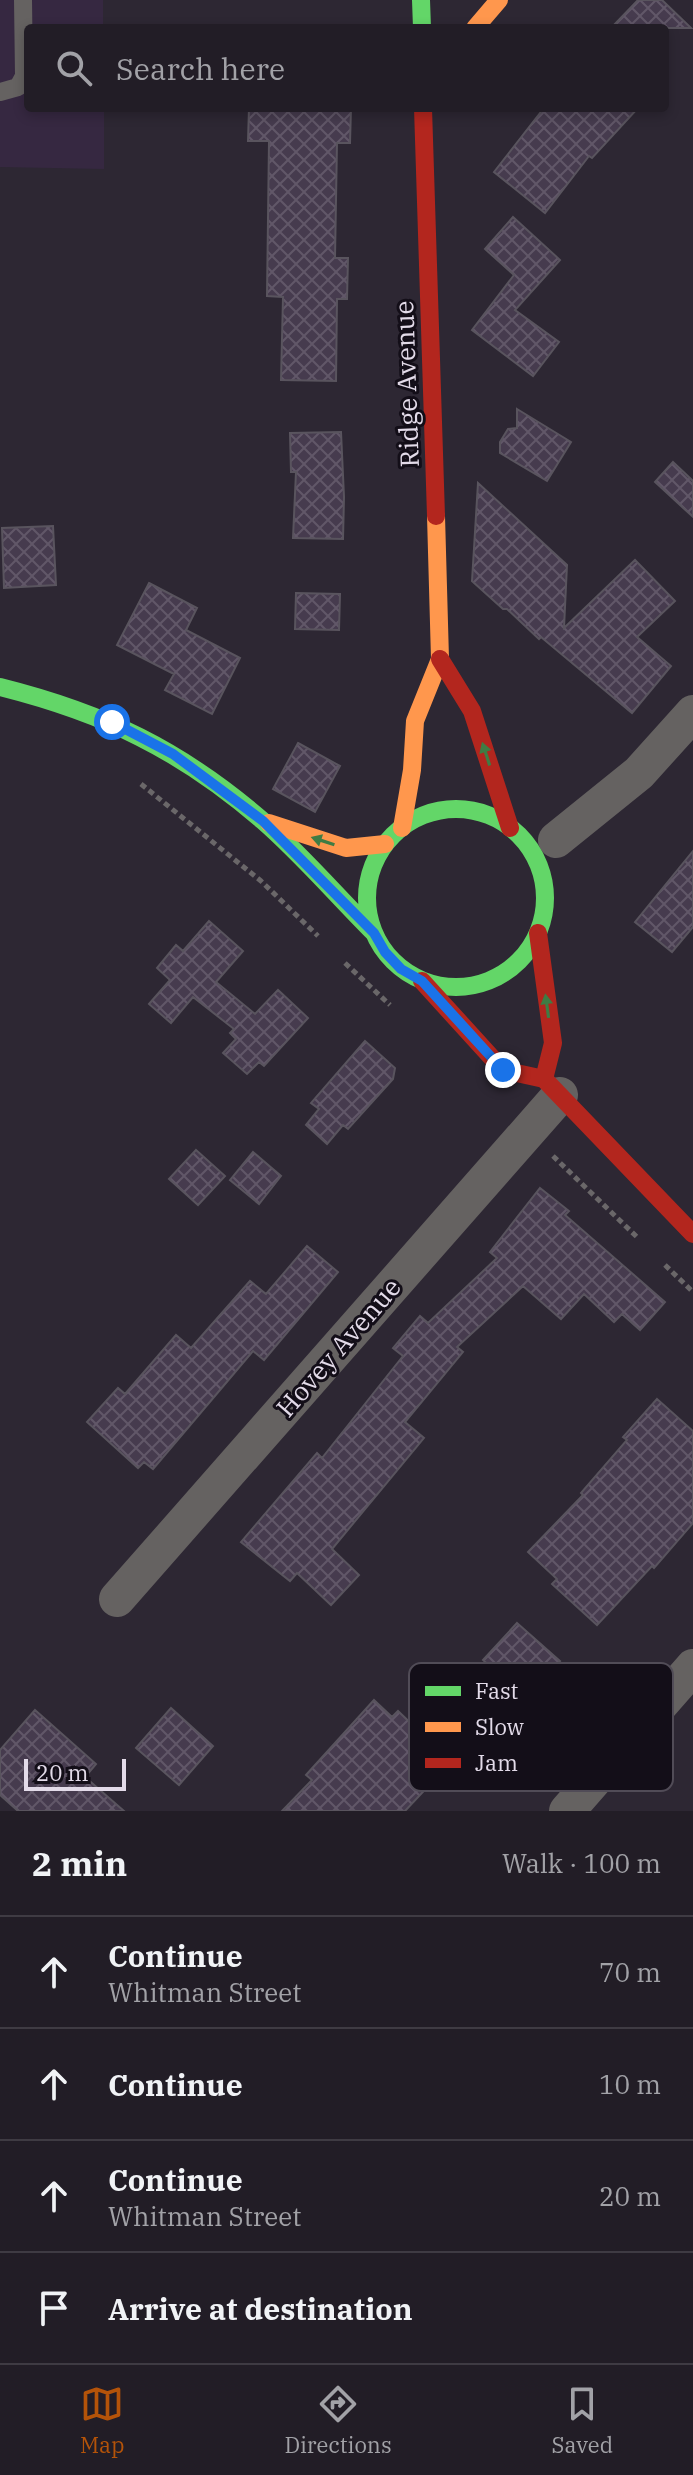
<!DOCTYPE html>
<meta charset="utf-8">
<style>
:root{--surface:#221d26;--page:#2e2a32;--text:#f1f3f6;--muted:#a2a2a7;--line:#3f3b43;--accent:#b45309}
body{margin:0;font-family:"IBM Plex Serif",serif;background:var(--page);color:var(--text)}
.scale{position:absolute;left:24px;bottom:20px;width:102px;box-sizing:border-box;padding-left:8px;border:4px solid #e3dbe9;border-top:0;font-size:22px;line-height:28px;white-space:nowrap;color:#e3dbe9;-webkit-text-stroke:6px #130e18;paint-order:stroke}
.stop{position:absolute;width:24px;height:24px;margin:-18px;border:6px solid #1a73e8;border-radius:50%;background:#fff}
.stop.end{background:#1a73e8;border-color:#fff;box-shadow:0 2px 8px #0008}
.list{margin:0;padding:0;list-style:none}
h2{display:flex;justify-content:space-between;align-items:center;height:104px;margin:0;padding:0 32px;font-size:34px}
h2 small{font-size:26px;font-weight:400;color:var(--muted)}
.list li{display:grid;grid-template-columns:52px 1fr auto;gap:24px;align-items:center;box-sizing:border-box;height:112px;padding:0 32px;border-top:2px solid var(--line)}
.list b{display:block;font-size:30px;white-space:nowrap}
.list p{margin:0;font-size:26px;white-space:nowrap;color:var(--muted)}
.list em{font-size:26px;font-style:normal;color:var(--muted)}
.icon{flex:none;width:44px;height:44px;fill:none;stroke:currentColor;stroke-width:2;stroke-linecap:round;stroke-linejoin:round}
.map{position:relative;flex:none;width:693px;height:1811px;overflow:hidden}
.search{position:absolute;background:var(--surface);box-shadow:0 4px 12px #0003;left:24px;right:24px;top:24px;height:88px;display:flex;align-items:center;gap:20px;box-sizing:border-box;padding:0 28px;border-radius:8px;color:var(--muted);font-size:30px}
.sheet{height:552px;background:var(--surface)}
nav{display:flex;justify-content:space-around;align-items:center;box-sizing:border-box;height:112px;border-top:2px solid var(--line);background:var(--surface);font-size:22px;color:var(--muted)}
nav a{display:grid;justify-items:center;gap:4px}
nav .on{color:var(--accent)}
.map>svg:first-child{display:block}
</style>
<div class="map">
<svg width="693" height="1811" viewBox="0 0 693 1811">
<defs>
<pattern id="building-cross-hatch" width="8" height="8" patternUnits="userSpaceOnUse" patternTransform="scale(2)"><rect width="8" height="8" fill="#463b4e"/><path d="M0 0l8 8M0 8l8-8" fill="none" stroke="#615768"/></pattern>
</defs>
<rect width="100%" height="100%" fill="#2d2733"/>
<path fill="#362841" d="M0 0H103V28H28V108H104V169L0 167Z"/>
<path fill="url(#building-cross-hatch)" stroke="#59545e" stroke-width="2" d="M638 0H662L691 28H611Z
M249 108H351L350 143H337L335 258H348L347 299H337L336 381 281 380 283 297 267 296 269 141H248Z
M544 108H638L592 158 589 156 545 213 494 172Z
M513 217 560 260 515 310 559 342 533 376 472 330 514 275 485 249Z
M517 409 571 442 547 481 500 453V442L508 429 517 428Z
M341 432 344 497 343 539 293 538 296 472H291L290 433Z
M673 462 693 481V517L655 482Z
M478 483 567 565 564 628 635 560 675 601 637 637 671 666 632 713 541 637 539 639 507 609H503L472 581Z
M53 526 56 585 4 588 2 528Z
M149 583 197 608 186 630 240 658 212 714 165 690 174 674 117 645Z
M296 593 340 594 339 630 295 629Z
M298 743 340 766 315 812 273 789Z
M693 851V927L672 952 635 922Z
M209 921 243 951 216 982 255 1014 278 990 308 1018 264 1066 259 1062 247 1074 223 1053 236 1039 230 1033 234 1029 193 997 171 1023 149 1004 170 980 157 968 176 945 183 951Z
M365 1041 395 1068 393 1079 348 1129 343 1125 327 1144 306 1125 319 1109 311 1103Z
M196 1150 225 1176 198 1205 169 1179Z
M253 1152 281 1176 259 1204 230 1180Z
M540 1188 569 1211 565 1215 665 1302 640 1330 622 1314 614 1322 584 1294 561 1319 523 1286 457 1347 463 1352 405 1422 424 1438 332 1549 359 1575 331 1605 297 1573 290 1581 241 1542 317 1453 322 1458 403 1356 393 1348 420 1316 428 1323 497 1258 490 1252Z
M307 1246 338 1272 264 1360 253 1351 153 1469 144 1462 138 1468 87 1422 118 1388 125 1394 176 1335 191 1348 250 1281 266 1294Z
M657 1399 693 1431V1523L654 1568 652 1566 597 1625 552 1584 557 1579 528 1552 583 1495 581 1493 627 1440 623 1437Z
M517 1623 560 1661 533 1690 530 1687 522 1695 483 1660Z
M374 1700 392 1717 398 1711 451 1762 405 1811H282L312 1780 306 1775Z
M171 1708 213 1746 179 1785 136 1748Z
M35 1710 96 1764 85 1777 124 1811H18L0 1795V1750Z"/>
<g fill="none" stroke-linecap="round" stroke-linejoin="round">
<path stroke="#6a6769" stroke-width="5" stroke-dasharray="6 4" stroke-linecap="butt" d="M141 784 261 881 318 936
M345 963 390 1005
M553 1156 638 1238
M665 1265 693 1292"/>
<path stroke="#656261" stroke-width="18" d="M0 92 18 87 24 76 23 0"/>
<path stroke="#656261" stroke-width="36" d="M556 840 639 773 693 713
M117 1599 560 1095
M567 1811 693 1667"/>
<path stroke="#63d668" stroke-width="18" d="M421 0 422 28
M0 687C104 713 181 750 263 821 302 855 337 896 374 933
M367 898a89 89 0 1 1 178 0a89 89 0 1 1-178 0Z"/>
<path stroke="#ff974d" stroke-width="18" d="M475 28 499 0
M269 823 346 848 385 844
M402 828 412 770 415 721 440 659 436 516"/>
<path stroke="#b3261e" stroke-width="18" d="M423 108 436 516
M440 659 472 711 510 828
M538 933 553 1043 544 1079
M422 981 503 1070 544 1079 693 1234"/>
</g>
<defs><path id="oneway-solid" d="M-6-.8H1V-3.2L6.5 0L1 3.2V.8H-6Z" transform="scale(2)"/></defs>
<g fill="#3f7c44">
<use href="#oneway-solid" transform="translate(486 754) rotate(-108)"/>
<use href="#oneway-solid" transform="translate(323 841) rotate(-162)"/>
<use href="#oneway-solid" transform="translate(547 1006) rotate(-98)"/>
</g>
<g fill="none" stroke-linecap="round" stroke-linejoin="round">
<path stroke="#1a73e8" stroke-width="10" d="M112 722 173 754 263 821 374 933 385 952 401 969 422 981 503 1070"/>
</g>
<g text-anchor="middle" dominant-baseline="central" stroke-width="6" stroke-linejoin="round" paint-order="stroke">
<g font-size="26" fill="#e3dbe9" stroke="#130e18">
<text transform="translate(406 384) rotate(-92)">Ridge Avenue</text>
<text transform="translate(338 1347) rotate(-49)">Hovey Avenue</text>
</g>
</g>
<rect x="409" y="1663" width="264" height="128" rx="12" fill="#130e18" stroke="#514c57" stroke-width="2"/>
<rect x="425" y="1686" width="36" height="10" fill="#63d668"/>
<rect x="425" y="1722" width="36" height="10" fill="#ff974d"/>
<rect x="425" y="1758" width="36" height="10" fill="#b3261e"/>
<g font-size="22" fill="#e3dbe9">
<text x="475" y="1699">Fast</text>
<text x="475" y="1735">Slow</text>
<text x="475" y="1771">Jam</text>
</g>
</svg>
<div class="scale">20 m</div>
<div class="stop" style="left:112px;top:722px"></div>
<div class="stop end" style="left:503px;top:1070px"></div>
<div class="search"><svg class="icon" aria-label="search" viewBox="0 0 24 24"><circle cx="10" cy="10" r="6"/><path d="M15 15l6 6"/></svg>Search here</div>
</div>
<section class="sheet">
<h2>2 min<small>Walk · 100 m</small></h2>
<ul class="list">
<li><svg class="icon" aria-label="ahead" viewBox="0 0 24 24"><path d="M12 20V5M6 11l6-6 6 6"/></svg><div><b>Continue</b><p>Whitman Street</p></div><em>70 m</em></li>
<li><svg class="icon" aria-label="ahead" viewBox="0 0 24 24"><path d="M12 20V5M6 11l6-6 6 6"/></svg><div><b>Continue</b></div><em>10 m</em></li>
<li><svg class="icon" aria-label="ahead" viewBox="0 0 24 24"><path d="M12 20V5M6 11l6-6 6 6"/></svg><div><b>Continue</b><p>Whitman Street</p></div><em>20 m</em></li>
<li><svg class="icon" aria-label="arrive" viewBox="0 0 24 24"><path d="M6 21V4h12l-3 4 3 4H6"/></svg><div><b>Arrive at destination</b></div></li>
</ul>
</section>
<nav>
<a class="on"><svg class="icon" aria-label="map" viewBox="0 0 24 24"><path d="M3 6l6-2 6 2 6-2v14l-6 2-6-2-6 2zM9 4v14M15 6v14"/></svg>Map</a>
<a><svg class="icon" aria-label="directions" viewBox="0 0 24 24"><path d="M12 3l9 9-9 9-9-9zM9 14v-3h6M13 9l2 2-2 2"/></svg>Directions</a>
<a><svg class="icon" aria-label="saved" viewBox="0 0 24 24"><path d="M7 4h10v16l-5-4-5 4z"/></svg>Saved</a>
</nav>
